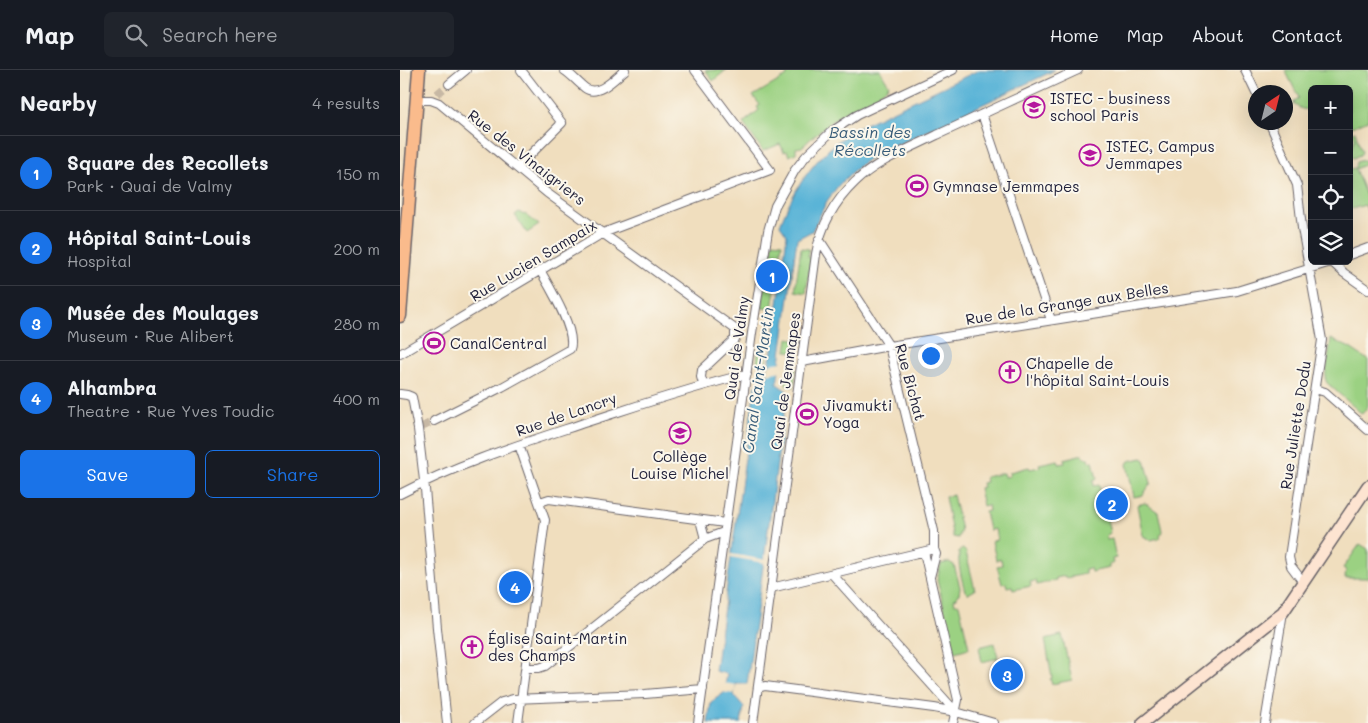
<!DOCTYPE html>
<meta charset="utf-8">
<style>
:root{--surface:#171b24;--page:#20242c;--text:#f1f3f6;--muted:#9ea1a6;--line:#363941;--accent:#1a73e8}
body{margin:0;font-family:Mali,sans-serif;background:var(--page);color:var(--text)}
.controls{position:absolute;right:15px;top:15px;display:grid;overflow:hidden;border-radius:8px;box-shadow:0 5px 20px #0002}
.controls button{width:45px;height:45px;display:grid;place-items:center;padding:0;border:0;border-bottom:1px solid var(--line);background:var(--surface);color:var(--text);font:25px sans-serif}
.compass{position:absolute;left:848px;top:15px;width:45px;height:45px;border-radius:50%;background:var(--surface);box-shadow:0 5px 20px #0002;rotate:35deg}
.you{position:absolute;left:530px;top:285px;width:18px;height:18px;margin:-12px;border:4px solid #fff;border-radius:50%;background:#1a73e8;box-shadow:0 0 0 8px #1a73e833}
.badge{display:grid;place-items:center;width:32px;height:32px;border-radius:50%;background:var(--accent);color:#fff;font-size:16px;font-weight:700}
.pin{position:absolute;translate:-50% -50%;border:2px solid #fff;box-shadow:0 1px 5px #0006}
.list{margin:0;padding:0;list-style:none}
h2{display:flex;justify-content:space-between;align-items:center;height:65px;margin:0;padding:0 20px;font-size:21px}
h2 small{font-size:16px;font-weight:400;color:var(--muted)}
.list li{display:grid;grid-template-columns:32px 1fr auto;gap:15px;align-items:center;box-sizing:border-box;height:75px;padding:0 20px;border-top:1px solid var(--line)}
.list b{display:block;font-size:19px;white-space:nowrap}
.list p{margin:0;font-size:16px;white-space:nowrap;color:var(--muted)}
.list em{font-size:16px;font-style:normal;color:var(--muted)}
.actions{display:flex;gap:10px;padding:15px 20px}
.actions a{flex:1;padding:11px 0;border:1px solid var(--accent);border-radius:8px;text-align:center;font-size:18px;color:var(--accent)}
.actions .main{background:var(--accent);color:#fff}
.icon{flex:none;width:28px;height:28px;fill:none;stroke:currentColor;stroke-width:2;stroke-linecap:round;stroke-linejoin:round}
.map{position:relative;flex:none;width:968px;height:653px;overflow:hidden}
header{display:flex;align-items:center;gap:30px;box-sizing:border-box;height:70px;padding:0 25px;background:var(--surface);border-bottom:1px solid var(--line)}
header strong{font-size:24px}
nav{display:flex;gap:28px;margin-inline-start:auto;font-size:18px}
.search{width:350px;height:45px;background:var(--page);display:flex;align-items:center;gap:12px;box-sizing:border-box;padding:0 18px;border-radius:8px;color:var(--muted);font-size:19px}
main{display:flex}
aside{flex:1;background:var(--surface)}
.map>svg:first-child{display:block}
</style>
<header>
<strong>Map</strong>
<div class="search"><svg class="icon" aria-label="search" viewBox="0 0 24 24"><circle cx="10" cy="10" r="6"/><path d="M15 15l6 6"/></svg>Search here</div>
<nav><a>Home</a><a>Map</a><a>About</a><a>Contact</a></nav>
</header>
<main>
<aside>
<h2>Nearby<small>4 results</small></h2>
<ul class="list">
<li><span class="badge">1</span><div><b>Square des Recollets</b><p>Park · Quai de Valmy</p></div><em>150 m</em></li>
<li><span class="badge">2</span><div><b>Hôpital Saint-Louis</b><p>Hospital</p></div><em>200 m</em></li>
<li><span class="badge">3</span><div><b>Musée des Moulages</b><p>Museum · Rue Alibert</p></div><em>280 m</em></li>
<li><span class="badge">4</span><div><b>Alhambra</b><p>Theatre · Rue Yves Toudic</p></div><em>400 m</em></li>
</ul>
<div class="actions"><a class="main">Save</a><a>Share</a></div>
</aside>
<div class="map">
<svg width="968" height="653" viewBox="0 0 968 653">
<rect width="100%" height="100%" fill="#fbf7ec"/>
<filter id="ink" filterUnits="userSpaceOnUse"><feTurbulence type="fractalNoise" baseFrequency=".02" numOctaves="2"/><feDisplacementMap in="SourceGraphic" scale="10" xChannelSelector="R" yChannelSelector="G"/><feConvolveMatrix kernelMatrix="1 2 1 2 8 2 1 2 1" color-interpolation-filters="sRGB"/></filter>
<filter id="wash" filterUnits="userSpaceOnUse"><feTurbulence type="fractalNoise" baseFrequency=".0096" numOctaves="4" result="noise"/><feDisplacementMap in="SourceGraphic" scale="20" xChannelSelector="R" yChannelSelector="G"/><feGaussianBlur stdDeviation="1.12" result="paint"/><feColorMatrix in="noise" values="0 0 0 0 0 0 0 0 0 0 0 0 0 0 0 0 0 1.4 0 .05"/><feComposite in="paint" operator="in"/></filter>
<g filter="url(#wash)">
<rect width="100%" height="100%" fill="#f0debe"/>
<path fill="#9bd182" stroke="#5e7a5e" d="M305 0H326L313 11Z
M386 0H480L489 15C478 29 460 33 445 42 429 52 415 64 402 77L396 78V83L389 86 387 81 384 82 380 74 363 81 343 53 359 40 357 37 360 35 353 26 387 6Z
M885 0H968V50L952 57 949 51V19H912V40L902 39 893 34 895 33 894 31 899 28Z
M955 61 962 82 960 85 953 88 949 84 955 68 952 62Z
M963 90 968 91V93L955 99 968 131V142L965 135 952 139 949 136V99L955 98 956 92Z
M119 142 124 145 125 144 139 155 127 163 115 145Z
M373 172 382 173 372 239 362 238 369 181 372 182Z
M401 178 409 179 408 187 411 188 406 223 395 221Z
M388 268 400 270 398 282 386 281Z
M931 269 950 278 968 290V336L962 344 927 313 925 308Z
M358 282 367 283 365 294 360 295 357 293Z
M396 298 394 317 386 315 388 300Z
M683 384 684 388H688L689 392 693 391 697 409 693 410 694 416 699 415 703 434 701 435 703 445H706L710 463 706 465 707 470 712 469 716 488 712 489 713 493 709 494V498L691 502 690 498 685 499V504L666 508 665 506 656 508V510L637 515 636 511 630 512 631 516 613 520 612 516 607 517 606 513 602 514 597 496 602 495 601 489 596 490 592 471 597 470 595 459 589 460 585 442 589 441 588 435 583 436 579 418 583 417 582 413 586 412 585 407 604 403 605 407 610 406V402L629 397 630 399 640 397 639 394 658 390 659 394 665 393 664 389Z
M742 388 745 390 751 413 743 425 734 427 727 394 729 391Z
M553 425 561 460 558 468 553 467 552 463 545 427Z
M745 433 758 442 762 461 759 468 751 470 743 466 737 435Z
M960 474 968 479V508H945L946 500 943 498Z
M563 479 566 482 575 520 568 524 565 521C561 507 558 496 559 481Z
M549 492 554 495 560 517 559 524 557 525V528L554 529 555 534H559L569 578 555 582 537 510 541 494Z
M662 565 672 610 652 614 650 609 652 608 645 569Z
M595 573 598 588 582 592 579 577Z"/>
<path fill="#5ab4d7" stroke="#3e6b89" d="M579 0H655L468 89 453 101 438 116 427 131 412 161 397 169 377 314 387 321 347 614H336L334 625 344 637 341 653H308L311 632 324 623 327 604 315 601 355 317 368 307 367 304 372 280 387 165 380 155C395 114 422 77 461 56 475 49 489 43 503 36 528 24 554 12 579 0Z"/>
<path fill="#f0debe" d="M382 292 381 301 367 304 369 294Z
M331 484 366 490 365 493 331 487Z
M323 613 336 615 334 624 322 622Z"/>
</g>
<g filter="url(#ink)">
<g fill="none" stroke-linecap="round" stroke-linejoin="round">
<path stroke="#c7b8a4" stroke-width="8" stroke-dasharray="8 4" stroke-linecap="butt" d="M37 24 49 14
M22 357 34 351"/>
<g stroke="#6a6469" stroke-width="10">
<path id="street" d="M164 0C172 5 177 12 185 18 198 28 216 7 225 0
M845 0 856 23
M49 14 66 0
M17 30H31L39 33 147 123 335 259V269L302 300 301 307 303 314
M582 44 651 250
M869 52 897 115 902 158 922 270 889 487 891 496 903 512
M117 98 162 53 121 0
M949 185 968 178
M932 192 944 203 968 220
M0 284 203 163 370 100 295 0
M402 292 489 276 837 221 934 191
M915 319 925 322 968 360
M0 324 7 325 12 327 18 359 25 419 37 558 47 653
M34 351 102 317 170 279C177 261 149 216 140 200
M0 424C59 393 124 373 187 352 240 335 292 317 347 304
M140 432 149 429 325 453
M300 450 305 469
M524 482 558 630 553 653
M432 504 556 642
M530 507 536 484 534 479
M371 518 534 479V461L489 276 419 169
M126 598H139L145 596 305 469 324 462
M358 618 365 616 534 638 556 642 594 653
M75 653 102 632 113 629 245 624 303 619
M118 653 145 450 119 375
M298 653 352 263 368 161 375 136 395 100 406 86 431 62 457 45 553 0
M353 653 416 184C421 156 435 131 455 112 478 90 509 79 537 65 584 43 631 22 678 0
M865 653 883 542"/>
</g>
<g stroke="#6a6469" stroke-width="14">
<path id="secondary" d="M743 653 883 542 968 416"/>
</g>
<g stroke="#6a6469" stroke-width="15">
<path id="primary" d="M0 246 19 0"/>
</g>
<use href="#street" stroke="#fff" stroke-width="8"/>
<use href="#secondary" stroke="#fde4d1" stroke-width="11"/>
<use href="#primary" stroke="#fabb8c" stroke-width="12"/>
</g>
</g>
<defs>
<g id="university-ring" transform="scale(1.125)"><circle r="9.5" fill="#fbf7ec" stroke="#b5179e" stroke-width="1.5"/><path d="M0-5L7-2L0 1L-7-2ZM-4 1L0 2.5L4 1V4Q0 6-4 4Z" fill="#b5179e"/></g>
<g id="stadium-ring" transform="scale(1.125)"><circle r="9.5" fill="#fbf7ec" stroke="#b5179e" stroke-width="1.5"/><path d="M0-5a6.5 5 0 1 0 0 10a6.5 5 0 1 0 0-10ZM-3.5-1.8h7v3.6h-7Z" fill="#b5179e"/></g>
<g id="church-ring" transform="scale(1.125)"><circle r="9.5" fill="#fbf7ec" stroke="#b5179e" stroke-width="1.5"/><path d="M-1.2-6h2.4v3.5h3.3v2.4h-3.3V6h-2.4V-.1h-3.3v-2.4h3.3Z" fill="#b5179e"/></g>
<g id="school-ring" transform="scale(1.125)"><circle r="9.5" fill="#fbf7ec" stroke="#b5179e" stroke-width="1.5"/><path d="M0-5L7-2L0 1L-7-2ZM-4 1L0 2.5L4 1V4Q0 6-4 4Z" fill="#b5179e"/></g>
</defs>
<g fill-rule="evenodd">
<use href="#university-ring" x="634" y="37"/>
<use href="#university-ring" x="690" y="85"/>
<use href="#stadium-ring" x="517" y="116"/>
<use href="#stadium-ring" x="34" y="273"/>
<use href="#church-ring" x="610" y="302"/>
<use href="#stadium-ring" x="407" y="344"/>
<use href="#school-ring" x="280" y="363"/>
<use href="#church-ring" x="72" y="577"/>
</g>
<g text-anchor="middle" dominant-baseline="central" stroke-width="4" stroke-linejoin="round" paint-order="stroke">
<g font-size="15" fill="#22223b" stroke="#fbf7ec" text-anchor="start">
<text x="650" y="28">ISTEC - business<tspan x="650" dy="17">school Paris</tspan></text>
<text x="706" y="76">ISTEC, Campus<tspan x="706" dy="17">Jemmapes</tspan></text>
<text x="533" y="116">Gymnase Jemmapes</text>
<text x="50" y="273">CanalCentral</text>
<text x="626" y="293">Chapelle de<tspan x="626" dy="17">l'hôpital Saint-Louis</tspan></text>
<text x="423" y="335">Jivamukti<tspan x="423" dy="17">Yoga</tspan></text>
<text x="280" y="386" text-anchor="middle">Collège<tspan x="280" dy="17">Louise Michel</tspan></text>
<text x="88" y="568">Église Saint-Martin<tspan x="88" dy="17">des Champs</tspan></text>
</g>
<g font-size="15" fill="#22223b" stroke="#fbf7ec">
<text transform="translate(127 87) rotate(38)">Rue des Vinaigriers</text>
<text transform="translate(133 190) rotate(-31)">Rue Lucien Sampaix</text>
<text transform="translate(667 233) rotate(-9)">Rue de la Grange aux Belles</text>
<text transform="translate(336 278) rotate(-82)">Quai de Valmy</text>
<text transform="translate(385 311) rotate(-82)">Quai de Jemmapes</text>
<text transform="translate(511 312) rotate(75)">Rue Bichat</text>
<text transform="translate(166 344) rotate(-19)">Rue de Lancry</text>
<text transform="translate(895 355) rotate(-81)">Rue Juliette Dodu</text>
</g>
<g font-size="16" font-style="italic" fill="#385c79" stroke="#fbf7ec">
<text x="470" y="61">Bassin des<tspan x="470" dy="18">Récollets</tspan></text>
<text transform="translate(357 310) rotate(-82)">Canal Saint-Martin</text>
</g>
</g>
</svg>
<div class="controls">
<button>+</button>
<button>−</button>
<button><svg class="icon" aria-label="locate" viewBox="0 0 24 24"><circle cx="12" cy="12" r="6"/><path d="M12 2v4M12 18v4M2 12h4M18 12h4"/></svg></button>
<button><svg class="icon" aria-label="layers" viewBox="0 0 24 24"><path d="M12 4l9 5-9 5-9-5zM3 14l9 5 9-5"/></svg></button>
</div>
<svg class="compass" viewBox="-18 -18 36 36"><path d="M0-13l5 13h-10z" fill="#e53935"/><path d="M0 13l5-13h-10z" fill="#9ea1a6"/></svg>
<div class="you"></div>
<div class="pin badge" style="left:372px;top:206px">1</div>
<div class="pin badge" style="left:712px;top:434px">2</div>
<div class="pin badge" style="left:607px;top:605px">3</div>
<div class="pin badge" style="left:115px;top:517px">4</div>
</div>
</main>
